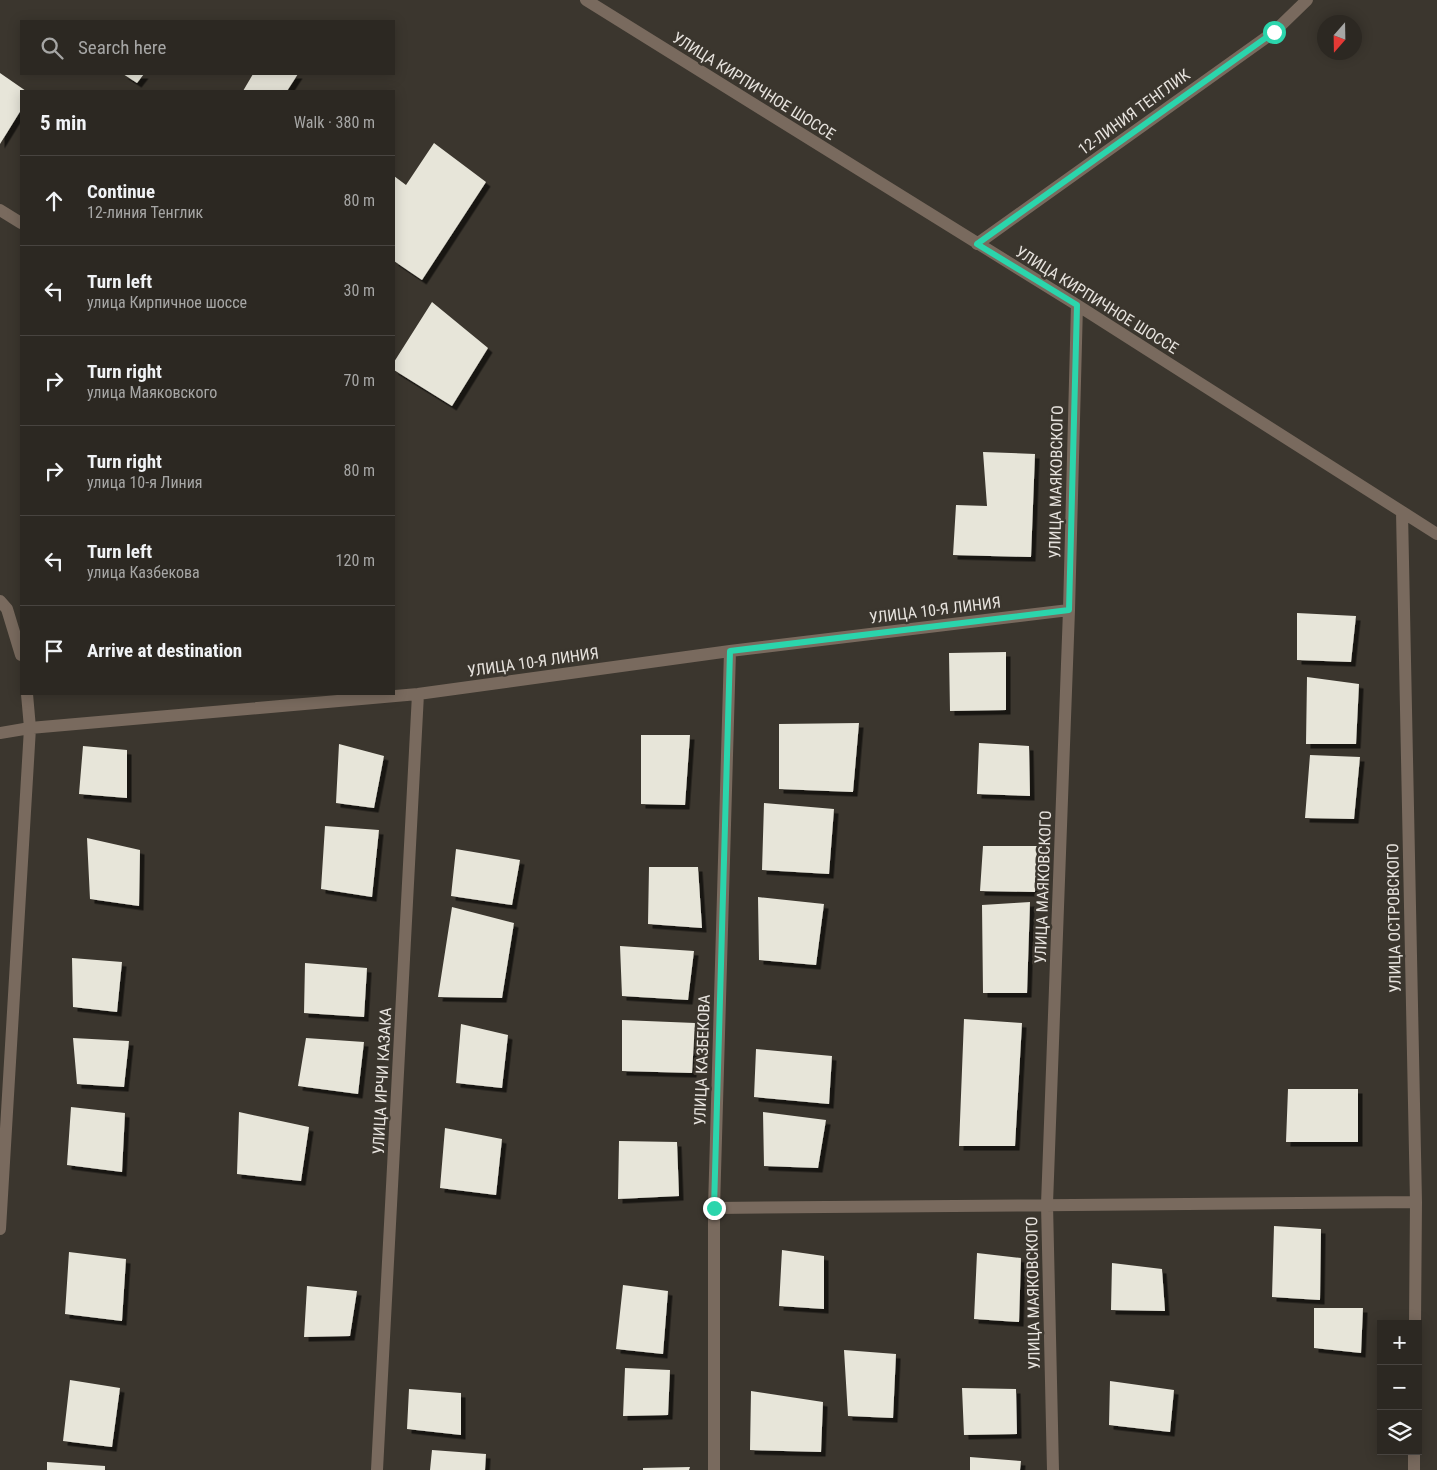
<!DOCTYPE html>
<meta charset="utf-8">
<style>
:root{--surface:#2c2822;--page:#38342f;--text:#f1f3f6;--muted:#a6a6a5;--line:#484440}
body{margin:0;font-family:"Roboto Condensed",sans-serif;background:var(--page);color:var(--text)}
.controls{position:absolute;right:15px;bottom:15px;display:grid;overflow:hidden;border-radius:0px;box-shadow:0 2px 12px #0003}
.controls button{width:45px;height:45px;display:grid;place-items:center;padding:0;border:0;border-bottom:1px solid var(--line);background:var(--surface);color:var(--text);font:25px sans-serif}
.compass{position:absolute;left:1317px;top:15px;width:45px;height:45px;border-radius:50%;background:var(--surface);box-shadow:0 2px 12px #0003;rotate:200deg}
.stop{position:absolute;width:15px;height:15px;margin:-11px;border:4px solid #2bd5ac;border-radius:50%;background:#fff}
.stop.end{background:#2bd5ac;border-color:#fff;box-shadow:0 1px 5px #0008}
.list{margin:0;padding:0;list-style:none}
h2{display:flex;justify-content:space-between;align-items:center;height:65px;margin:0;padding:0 20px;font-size:21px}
h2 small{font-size:16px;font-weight:400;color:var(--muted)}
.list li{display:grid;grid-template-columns:32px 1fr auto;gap:15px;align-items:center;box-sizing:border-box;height:90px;padding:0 20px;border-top:1px solid var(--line)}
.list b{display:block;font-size:19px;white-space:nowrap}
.list p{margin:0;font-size:16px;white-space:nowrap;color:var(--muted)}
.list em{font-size:16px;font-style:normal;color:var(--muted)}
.icon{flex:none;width:28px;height:28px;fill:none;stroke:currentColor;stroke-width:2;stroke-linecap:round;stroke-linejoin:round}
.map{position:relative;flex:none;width:1437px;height:1470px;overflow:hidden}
.search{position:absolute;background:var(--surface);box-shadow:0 2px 12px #0003;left:20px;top:20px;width:375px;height:55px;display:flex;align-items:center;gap:12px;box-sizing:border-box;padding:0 18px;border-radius:0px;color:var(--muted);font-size:19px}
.panel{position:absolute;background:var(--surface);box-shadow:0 2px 12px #0003;left:20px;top:90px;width:375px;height:605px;border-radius:0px}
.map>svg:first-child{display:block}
</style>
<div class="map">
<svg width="1437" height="1470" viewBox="0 0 1437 1470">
<defs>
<filter id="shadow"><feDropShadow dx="4.5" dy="4.5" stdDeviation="0" flood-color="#0009"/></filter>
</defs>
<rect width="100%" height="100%" fill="#3b362e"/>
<path fill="#e7e5d9" filter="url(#shadow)" d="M0 73 26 91H21V110L0 144Z
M123 74H144L137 83Z
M253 74H298L287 91H243Z
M434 143 486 182 422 280 394 261V176L406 185Z
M432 302 488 348 452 406 394 370V362Z
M983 452 1035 454 1031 557 953 555 956 505 987 506Z
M1297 613 1356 616 1351 662 1297 660Z
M1006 652V710L950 711 949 653Z
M1307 677 1359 684 1356 744H1306Z
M859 723 853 792 779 789V724Z
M641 735H690L685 805 641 804Z
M979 743 1029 746 1030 796 977 794Z
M339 744 384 756 374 808 336 803Z
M83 746 127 750V798L79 794Z
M1310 755 1360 757 1354 819 1305 818Z
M764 803 834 809 829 874 762 870Z
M325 826 379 830 372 897 321 889Z
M87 838 140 850 139 906 90 899Z
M983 846H1037L1035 892 980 891Z
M456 849 520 860 512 905 451 896Z
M649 867H698L702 928 648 924Z
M758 897 824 904 816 965 759 960Z
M1030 902 1027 993H983L982 905Z
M452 907 514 923 502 998 438 997Z
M620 946 694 951 688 1000 622 996Z
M72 958 122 962 117 1012 73 1007Z
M305 963 367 968 364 1017 304 1013Z
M964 1019 1022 1023 1015 1146H959Z
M622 1020 695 1023 692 1073 622 1071Z
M461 1024 508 1035 502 1088 456 1083Z
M73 1038 129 1041 124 1087 77 1084Z
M306 1038 364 1042 358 1094 298 1086Z
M756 1049 832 1056 829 1104 754 1097Z
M1288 1089H1358V1142H1286Z
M71 1107 125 1113 122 1172 67 1165Z
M239 1112 309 1127 301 1181 237 1174Z
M763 1112 826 1120 818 1168 764 1166Z
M445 1128 502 1139 496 1195 440 1188Z
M619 1141 677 1142 679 1196 618 1199Z
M1274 1226 1321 1229 1320 1300 1272 1297Z
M782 1250 824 1256V1309L779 1306Z
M69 1252 126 1259 122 1321 65 1314Z
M977 1253 1021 1258 1019 1322 974 1319Z
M1112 1263 1162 1269 1165 1311 1111 1310Z
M623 1285 668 1291 663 1354 616 1349Z
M307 1286 357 1291 350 1336 304 1337Z
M1314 1308H1363L1361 1353 1314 1348Z
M844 1350 896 1354 893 1418 848 1416Z
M625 1368 670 1370 668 1415 623 1416Z
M70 1380 120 1388 112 1447 63 1441Z
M1110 1381 1174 1390 1170 1432 1109 1425Z
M962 1388 1016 1389 1017 1434 964 1435Z
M409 1389 461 1393V1435L407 1429Z
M751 1391 823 1402 821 1452 750 1450Z
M432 1450 486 1454 485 1470H430Z
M970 1457 1021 1461 1020 1470H970Z
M47 1462 105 1466V1470H47Z
M690 1467 689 1470H643V1468Z"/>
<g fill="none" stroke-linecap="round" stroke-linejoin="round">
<path stroke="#796a5e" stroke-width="12" d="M586 0 1077 305 1437 534
M0 210 21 223
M977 244 1274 32 1307 0
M1402 512 1416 1202 1415 1324
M0 601 7 609 21 655
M0 733 30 728 418 694 730 651 1069 610
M714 1208 1416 1202
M0 1229 30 728 27 694
M377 1470 418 694
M714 1470V1208L730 651
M1053 1470 1047 1204 1069 610 1077 305
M1414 1470V1451"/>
</g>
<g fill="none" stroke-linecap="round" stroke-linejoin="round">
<path stroke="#2bd5ac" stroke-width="6" d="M714 1208 730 651 1069 610 1077 305 977 244 1274 32"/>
</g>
<g text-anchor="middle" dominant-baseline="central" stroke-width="5" stroke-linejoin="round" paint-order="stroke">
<g font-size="16" fill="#e7e3de" stroke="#3b362e">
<text transform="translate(754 86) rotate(32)">УЛИЦА КИРПИЧНОЕ ШОССЕ</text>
<text transform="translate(1134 112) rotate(-36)">12-ЛИНИЯ ТЕНГЛИК</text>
<text transform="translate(1097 300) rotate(32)">УЛИЦА КИРПИЧНОЕ ШОССЕ</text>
<text transform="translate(1056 482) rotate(-89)">УЛИЦА МАЯКОВСКОГО</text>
<text transform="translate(935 610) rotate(-7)">УЛИЦА 10-Я ЛИНИЯ</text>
<text transform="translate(533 662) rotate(-8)">УЛИЦА 10-Я ЛИНИЯ</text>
<text transform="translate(1043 887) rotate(-88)">УЛИЦА МАЯКОВСКОГО</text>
<text transform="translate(1394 918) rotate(-91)">УЛИЦА ОСТРОВСКОГО</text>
<text transform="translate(702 1060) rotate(-88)">УЛИЦА КАЗБЕКОВА</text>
<text transform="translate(382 1081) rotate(-87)">УЛИЦА ИРЧИ КАЗАКА</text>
<text transform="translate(1033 1293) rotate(-91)">УЛИЦА МАЯКОВСКОГО</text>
</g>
</g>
</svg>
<div class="controls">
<button>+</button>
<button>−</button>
<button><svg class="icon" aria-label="layers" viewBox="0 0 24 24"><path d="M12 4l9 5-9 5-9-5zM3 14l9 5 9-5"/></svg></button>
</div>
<svg class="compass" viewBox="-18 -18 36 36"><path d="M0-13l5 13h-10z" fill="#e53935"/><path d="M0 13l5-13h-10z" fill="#a6a6a5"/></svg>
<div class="stop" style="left:1274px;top:32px"></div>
<div class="stop end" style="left:714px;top:1208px"></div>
<div class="search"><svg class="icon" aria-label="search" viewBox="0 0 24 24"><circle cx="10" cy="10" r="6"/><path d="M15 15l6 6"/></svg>Search here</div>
<section class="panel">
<h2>5 min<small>Walk · 380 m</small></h2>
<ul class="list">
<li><svg class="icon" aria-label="ahead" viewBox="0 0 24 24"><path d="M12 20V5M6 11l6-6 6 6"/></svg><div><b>Continue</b><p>12-линия Тенглик</p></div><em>80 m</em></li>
<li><svg class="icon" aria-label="left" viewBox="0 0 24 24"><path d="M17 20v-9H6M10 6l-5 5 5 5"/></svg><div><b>Turn left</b><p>улица Кирпичное шоссе</p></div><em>30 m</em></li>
<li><svg class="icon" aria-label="right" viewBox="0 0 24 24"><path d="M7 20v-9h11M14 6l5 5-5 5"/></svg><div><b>Turn right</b><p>улица Маяковского</p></div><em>70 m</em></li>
<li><svg class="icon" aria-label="right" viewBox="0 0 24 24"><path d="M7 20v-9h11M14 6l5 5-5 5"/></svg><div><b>Turn right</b><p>улица 10-я Линия</p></div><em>80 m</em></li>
<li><svg class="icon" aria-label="left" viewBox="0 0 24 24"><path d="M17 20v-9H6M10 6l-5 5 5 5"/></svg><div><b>Turn left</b><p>улица Казбекова</p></div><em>120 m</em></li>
<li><svg class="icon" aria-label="arrive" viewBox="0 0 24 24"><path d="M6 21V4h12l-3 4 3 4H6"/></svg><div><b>Arrive at destination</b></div></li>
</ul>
</section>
</div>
